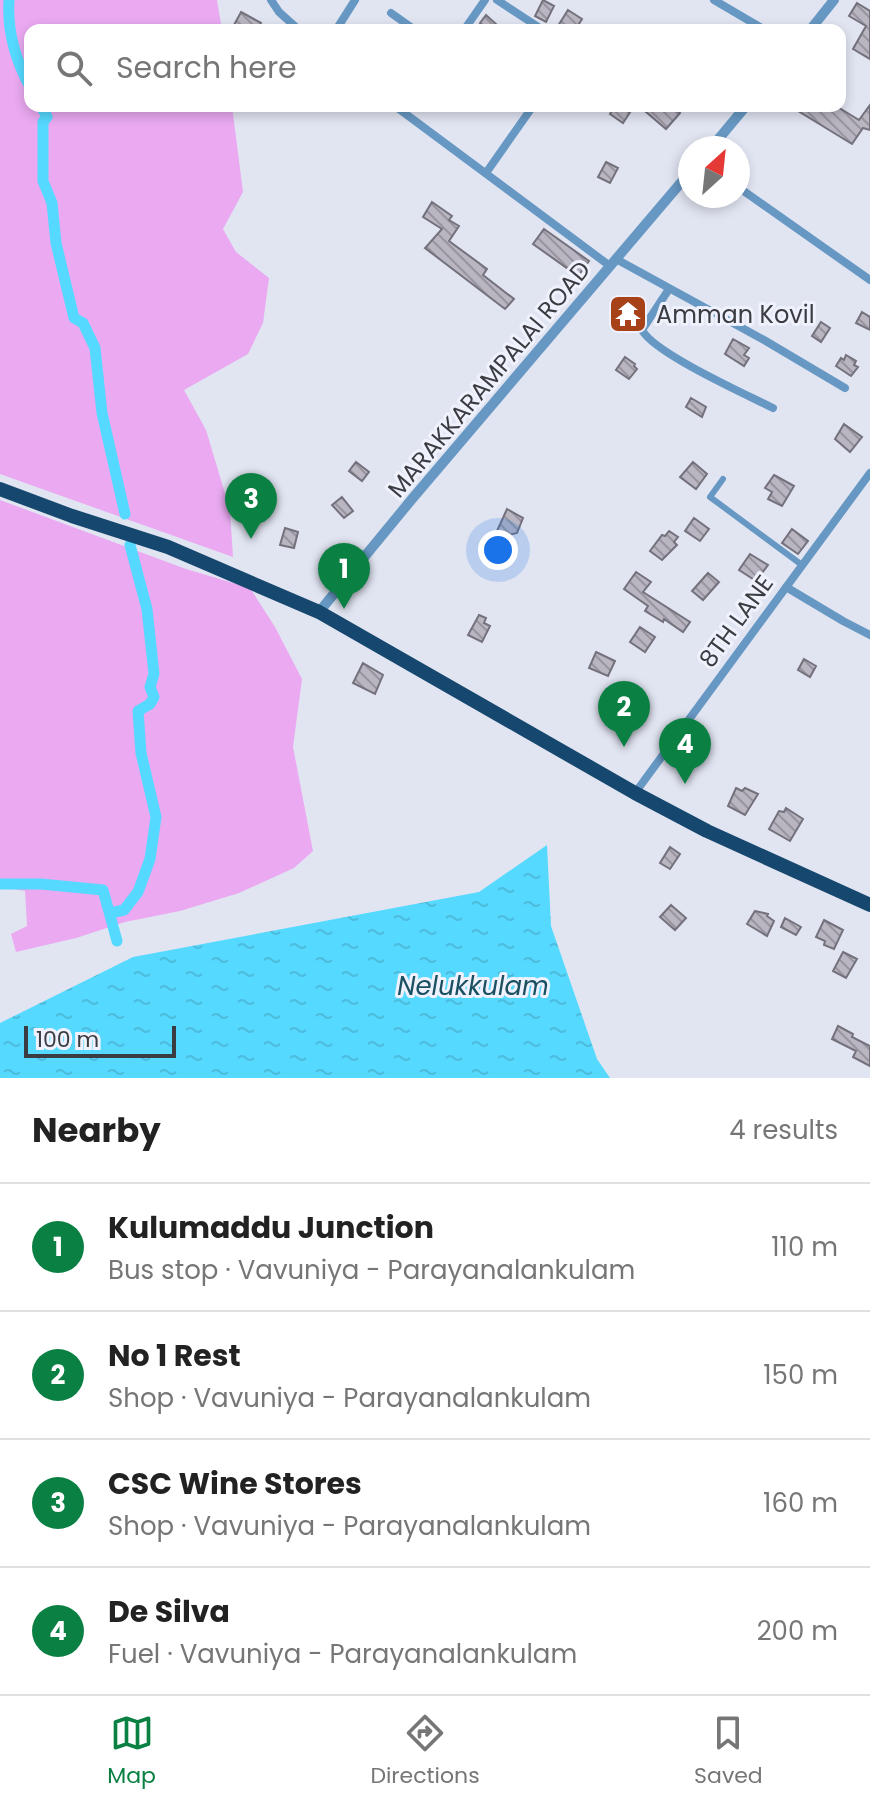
<!DOCTYPE html>
<meta charset="utf-8">
<style>
:root{--surface:#fff;--page:#f6f6f6;--text:#222;--muted:#767676;--line:#e0e0e0;--accent:#0b8043}
body{margin:0;font-family:Poppins,sans-serif;background:var(--page);color:var(--text)}
.compass{position:absolute;left:678px;top:136px;width:72px;height:72px;border-radius:50%;background:var(--surface);box-shadow:0 4px 12px #0003;rotate:27deg}
.scale{position:absolute;left:24px;bottom:20px;width:152px;box-sizing:border-box;padding-left:8px;border:4px solid #3b3c41;border-top:0;font-size:22px;line-height:28px;white-space:nowrap;color:#3b3c41;-webkit-text-stroke:6px #eff2fd;paint-order:stroke}
.you{position:absolute;left:498px;top:550px;width:28px;height:28px;margin:-20px;border:6px solid #fff;border-radius:50%;background:#1a73e8;box-shadow:0 0 0 12px #1a73e833}
.badge{display:grid;place-items:center;width:52px;height:52px;border-radius:50%;background:var(--accent);color:#fff;font-size:26px;font-weight:700}
.pin{position:absolute;translate:-50% -66px;filter:drop-shadow(0 2px 4px #0008)}
.pin::after{content:'';position:absolute;top:42px;width:28px;height:24px;background:inherit;clip-path:polygon(0 0,100% 0,50% 100%)}
.list{margin:0;padding:0;list-style:none}
h2{display:flex;justify-content:space-between;align-items:center;height:104px;margin:0;padding:0 32px;font-size:34px}
h2 small{font-size:26px;font-weight:400;color:var(--muted)}
.list li{display:grid;grid-template-columns:52px 1fr auto;gap:24px;align-items:center;box-sizing:border-box;height:128px;padding:0 32px;border-top:2px solid var(--line)}
.list b{display:block;font-size:30px;white-space:nowrap}
.list p{margin:0;font-size:26px;white-space:nowrap;color:var(--muted)}
.list em{font-size:26px;font-style:normal;color:var(--muted)}
.icon{flex:none;width:44px;height:44px;fill:none;stroke:currentColor;stroke-width:2;stroke-linecap:round;stroke-linejoin:round}
.map{position:relative;flex:none;width:870px;height:1078px;overflow:hidden}
.search{position:absolute;background:var(--surface);box-shadow:0 4px 12px #0003;left:24px;right:24px;top:24px;height:88px;display:flex;align-items:center;gap:20px;box-sizing:border-box;padding:0 28px;border-radius:16px;color:var(--muted);font-size:30px}
.sheet{height:616px;background:var(--surface)}
nav{display:flex;justify-content:space-around;align-items:center;box-sizing:border-box;height:112px;border-top:2px solid var(--line);background:var(--surface);font-size:22px;color:var(--muted)}
nav a{display:grid;justify-items:center;gap:4px}
nav .on{color:var(--accent)}
.map>svg:first-child{display:block}
</style>
<div class="map">
<svg width="870" height="1078" viewBox="0 0 870 1078">
<defs>
<pattern id="water-ripples" width="26" height="14" patternUnits="userSpaceOnUse" patternTransform="scale(2)"><rect width="26" height="14" fill="#56d9ff"/><path d="M2 4q2-2 4 0t4 0M15 11q2-2 4 0t4 0" fill="none" stroke="#4cbbdc"/></pattern>
<pattern id="building-back-hatch" width="6" height="6" patternUnits="userSpaceOnUse" patternTransform="scale(2)"><rect width="6" height="6" fill="#b9b6c2"/><path d="M-1 5l2 2M0 0l6 6M5-1l2 2" fill="none" stroke="#98959f"/></pattern>
</defs>
<rect width="100%" height="100%" fill="#e1e5f2"/>
<path fill="#eaa9f1" d="M0 0H217L222 30H30V106H232L243 192 223 229 236 252 269 278 263 323 248 354 184 390 206 430 230 510 233 557 0 474Z
M0 500 186 569 250 588 275 627 302 679 293 747 313 851 294 868 239 893 180 911 125 922 76 938 16 952 11 934 27 926 25 891 0 887Z"/>
<path fill="url(#water-ripples)" d="M547 845 551 926 597 1059 610 1078H0V1023L133 957 479 892Z"/>
<g fill="none" stroke-linecap="round" stroke-linejoin="round">
<path stroke="#56d9ff" stroke-width="11" d="M9 0C7 30 16 61 30 87
M41 106 47 117 43 122V181L52 203 56 243 74 318 83 323 95 348 102 413 125 514
M0 884H41L103 890 117 941
M110 913 124 910 138 892 150 859 156 817 141 753 138 711 150 704 154 697 150 687 154 674 147 609 130 545"/>
</g>
<path fill="url(#building-back-hatch)" stroke="#74717d" stroke-width="2" d="M543 0 554 6 546 22 535 16Z
M857 3 870 11V59L853 49 866 26 849 16Z
M568 10 582 19 575 30H564L558 26Z
M241 12 261 23 257 30H238L233 27Z
M486 15 496 24 491 30H488L480 23Z
M870 105V130L863 128 852 144 790 106H836L859 120Z
M615 106H634L623 123 610 114Z
M639 106H672L680 113 666 129Z
M606 162 618 168 610 183 598 177Z
M432 202 452 216 449 220 459 226 449 241 487 269 483 275 514 299 505 309 425 248 442 229 423 217Z
M544 229 589 261 578 276 533 244Z
M862 312 870 317V330L856 323Z
M821 322 830 328 821 342 812 336Z
M733 339 749 348 744 355 749 358 744 366 725 354Z
M846 355 856 361 854 365 858 367 851 376 836 366 841 358 844 360Z
M625 357 635 364 634 366 637 369 629 379 616 370Z
M691 398 706 407 702 417 686 407Z
M844 424 862 437 850 452 835 439Z
M356 462 369 472 362 481 349 471Z
M693 462 707 474 696 489 680 477Z
M774 475 794 486 782 506 768 499 772 492 765 488Z
M342 497 353 511 344 518 332 505Z
M507 509 523 518 517 533 509 535 497 531Z
M694 518 709 529 700 541 685 531Z
M285 528 298 532 294 548 280 545Z
M792 529 808 541 798 554 782 543Z
M669 531 678 537 674 542 677 545 662 560 650 551 662 535 665 536Z
M750 554 768 565 756 581 739 570Z
M636 572 651 582 643 592 690 622 683 632 664 619 663 622 645 611 648 606 624 589Z
M708 573 719 582 703 600 692 591Z
M479 615 486 618 484 623 490 626 482 642 468 635Z
M640 627 655 637 645 652 630 642Z
M596 652 615 661 608 676 589 668Z
M804 659 816 666 810 677 798 670Z
M363 663 383 675 375 694 353 683Z
M736 788 742 791 745 788 758 794 745 815 728 806Z
M786 808 803 819 790 841 769 829 779 811 784 812Z
M670 847 680 854 670 869 660 863Z
M671 905 686 918 675 930 660 917Z
M755 911 768 914 767 916 774 921 767 936 747 924Z
M785 918 801 927 796 935 781 927Z
M824 920 843 930 834 949 824 945 825 941 816 937Z
M843 952 857 959 846 978 833 971Z
M838 1026 853 1034 852 1037 870 1046V1066L853 1057 856 1051 832 1039Z"/>
<g fill="none" stroke-linecap="round" stroke-linejoin="round">
<path stroke="#6798c3" stroke-width="6" d="M723 479 710 497 802 565"/>
<path stroke="#6798c3" stroke-width="8" d="M271 0 279 12 299 30
M497 0 543 30
M714 0 765 30
M391 13 415 30
M336 30 355 0
M464 30 485 0
M395 106 610 266
M486 173 533 106
M738 187 870 280
M616 259 764 340 845 388
M669 289 642 330C654 353 745 394 773 408
M786 587 843 621 870 635
M635 793 870 473"/>
<path stroke="#6798c3" stroke-width="10" d="M810 30 834 0
M711 148 746 106
M319 612 412 499 690 172"/>
<path stroke="#16476e" stroke-width="14" d="M0 489 72 516 168 547 319 612 635 793 707 831 870 905"/>
</g>
<defs>
<g id="temple-square" transform="scale(2)"><rect x="-9" y="-9" width="18" height="18" rx="4" fill="#a74118" stroke="#eff2fd"/><path d="M0-6L5-2H3V0L6.5 2.5H4V6H1.5V3h-3V6H-4V2.5H-6.5L-3 0V-2H-5Z" fill="#fff"/></g>
</defs>
<g fill-rule="evenodd">
<use href="#temple-square" x="628" y="314"/>
</g>
<g text-anchor="middle" dominant-baseline="central" stroke-width="6" stroke-linejoin="round" paint-order="stroke">
<g font-size="24" fill="#3b3c41" stroke="#eff2fd" text-anchor="start">
<text x="656" y="314">Amman Kovil</text>
</g>
<g font-size="24" fill="#3b3c41" stroke="#eff2fd">
<text transform="translate(489 379) rotate(-50)">MARAKKARAMPALAI ROAD</text>
<text transform="translate(736 621) rotate(-54)">8TH LANE</text>
</g>
<g font-size="26" font-style="italic" fill="#1a5060" stroke="#eff2fd">
<text x="473" y="986">Nelukkulam</text>
</g>
</g>
</svg>
<svg class="compass" viewBox="-18 -18 36 36"><path d="M0-13l5 13h-10z" fill="#e53935"/><path d="M0 13l5-13h-10z" fill="#767676"/></svg>
<div class="scale">100 m</div>
<div class="you"></div>
<div class="pin badge" style="left:344px;top:609px">1</div>
<div class="pin badge" style="left:624px;top:747px">2</div>
<div class="pin badge" style="left:251px;top:539px">3</div>
<div class="pin badge" style="left:685px;top:784px">4</div>
<div class="search"><svg class="icon" aria-label="search" viewBox="0 0 24 24"><circle cx="10" cy="10" r="6"/><path d="M15 15l6 6"/></svg>Search here</div>
</div>
<section class="sheet">
<h2>Nearby<small>4 results</small></h2>
<ul class="list">
<li><span class="badge">1</span><div><b>Kulumaddu Junction</b><p>Bus stop · Vavuniya - Parayanalankulam</p></div><em>110 m</em></li>
<li><span class="badge">2</span><div><b>No 1 Rest</b><p>Shop · Vavuniya - Parayanalankulam</p></div><em>150 m</em></li>
<li><span class="badge">3</span><div><b>CSC Wine Stores</b><p>Shop · Vavuniya - Parayanalankulam</p></div><em>160 m</em></li>
<li><span class="badge">4</span><div><b>De Silva</b><p>Fuel · Vavuniya - Parayanalankulam</p></div><em>200 m</em></li>
</ul>
</section>
<nav>
<a class="on"><svg class="icon" aria-label="map" viewBox="0 0 24 24"><path d="M3 6l6-2 6 2 6-2v14l-6 2-6-2-6 2zM9 4v14M15 6v14"/></svg>Map</a>
<a><svg class="icon" aria-label="directions" viewBox="0 0 24 24"><path d="M12 3l9 9-9 9-9-9zM9 14v-3h6M13 9l2 2-2 2"/></svg>Directions</a>
<a><svg class="icon" aria-label="saved" viewBox="0 0 24 24"><path d="M7 4h10v16l-5-4-5 4z"/></svg>Saved</a>
</nav>
